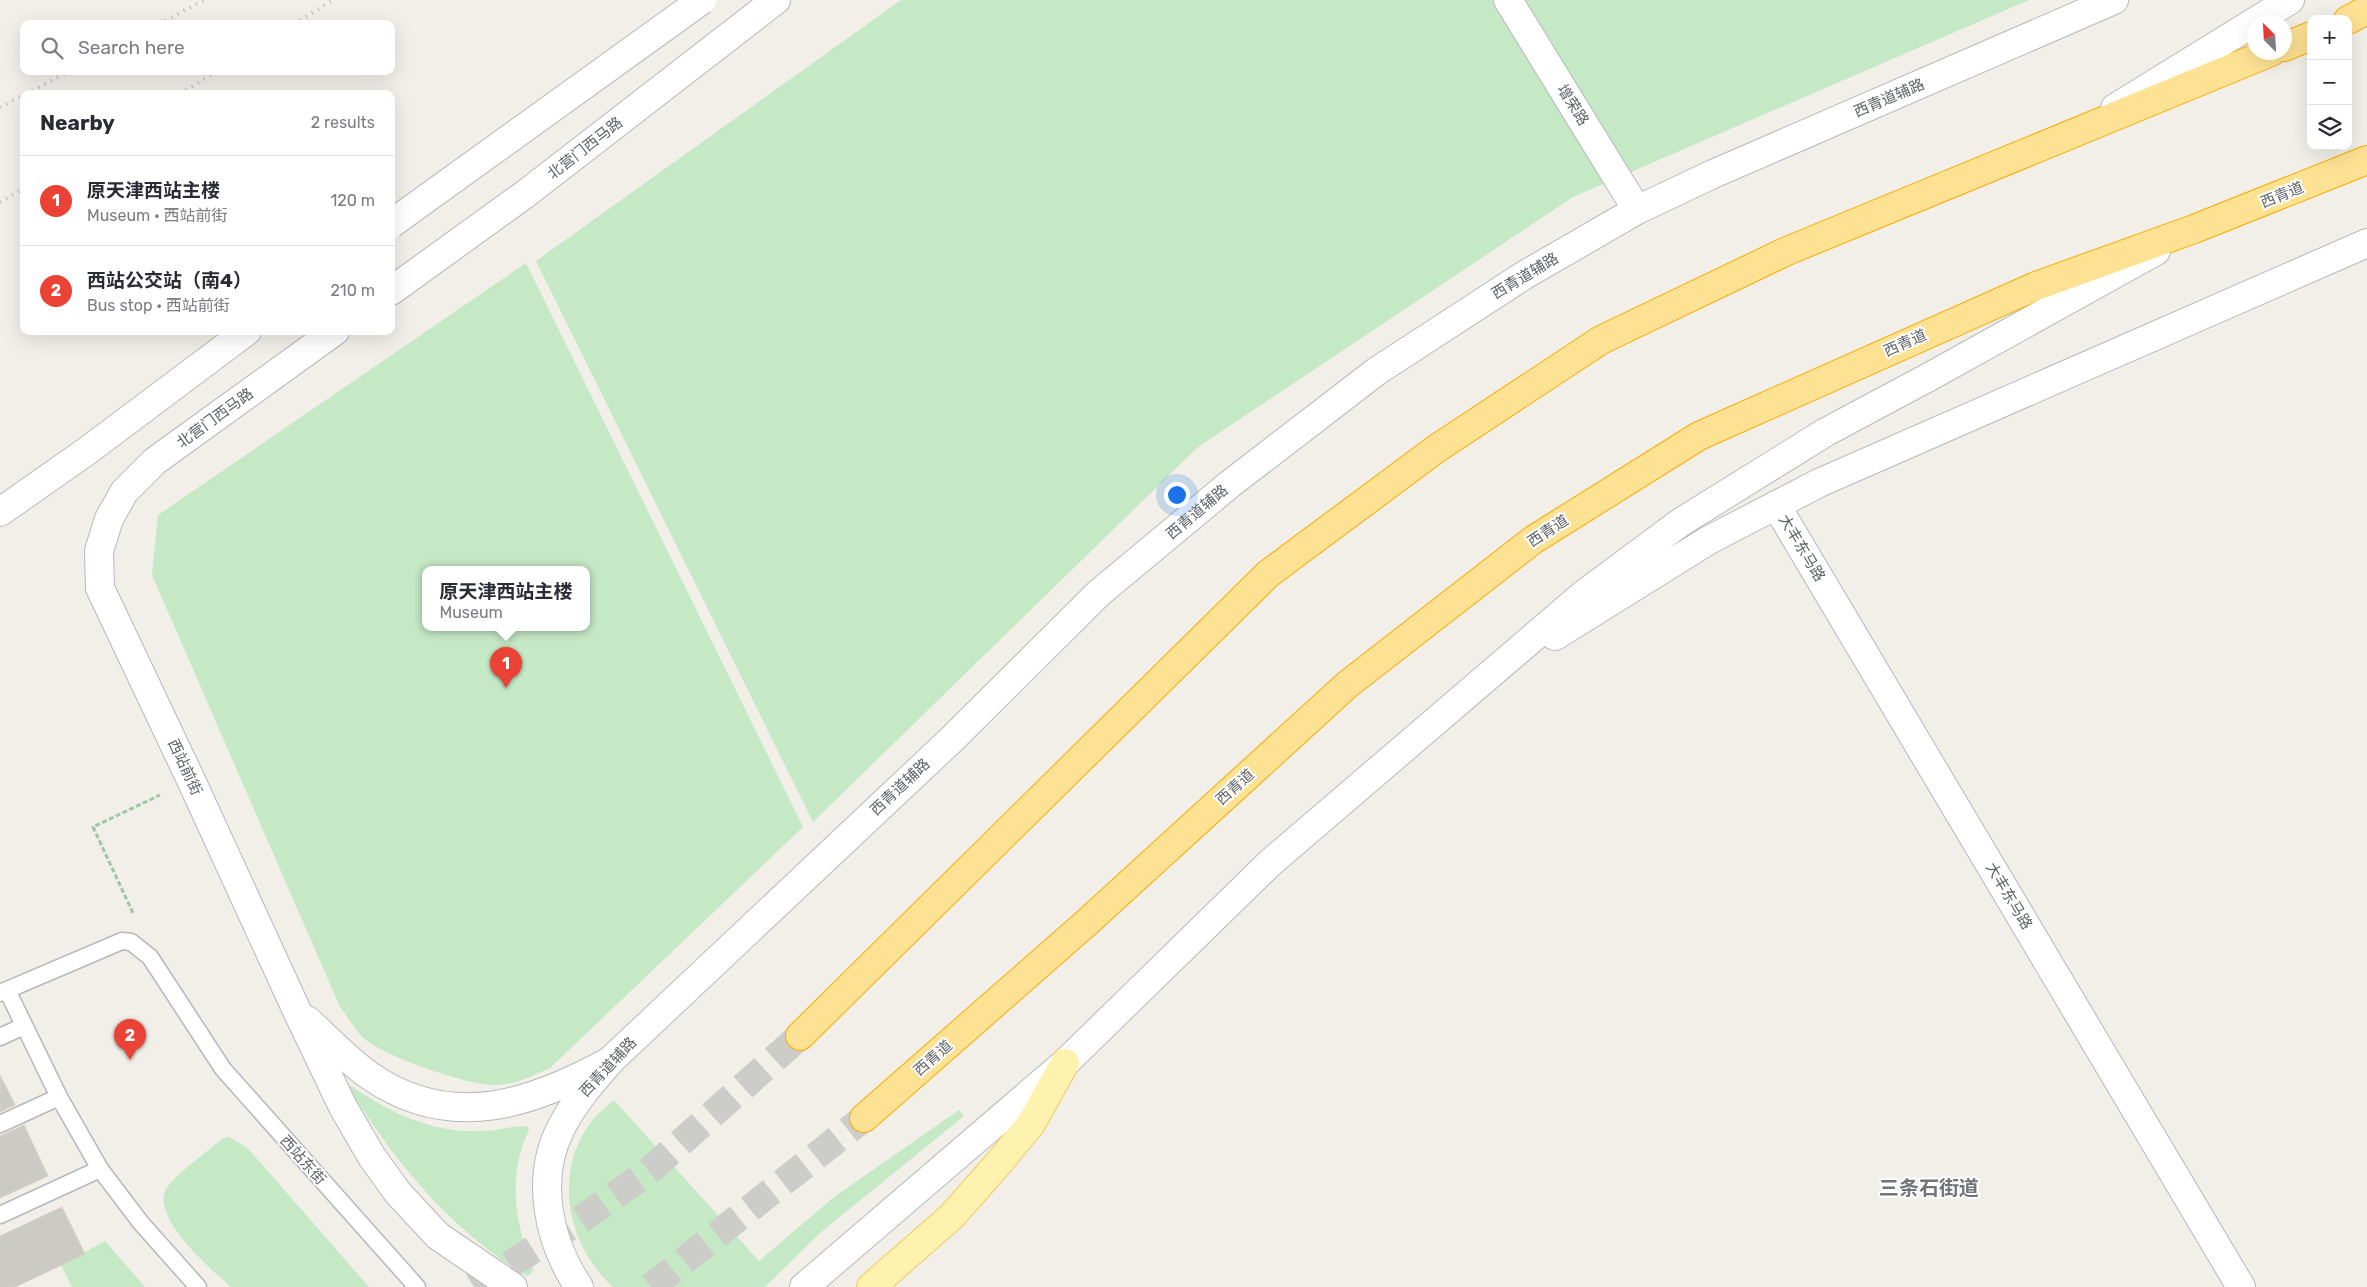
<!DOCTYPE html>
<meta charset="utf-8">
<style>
:root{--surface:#fff;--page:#f7f7f7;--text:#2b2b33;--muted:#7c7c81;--line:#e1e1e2;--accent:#ea4335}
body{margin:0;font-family:Rubik,"Noto Sans SC",sans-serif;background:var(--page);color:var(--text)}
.controls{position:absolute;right:15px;top:15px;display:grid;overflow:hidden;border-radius:10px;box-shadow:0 5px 20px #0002}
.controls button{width:45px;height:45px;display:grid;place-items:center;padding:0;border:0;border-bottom:1px solid var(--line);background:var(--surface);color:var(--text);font:25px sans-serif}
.compass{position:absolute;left:2247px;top:15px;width:45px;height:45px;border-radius:50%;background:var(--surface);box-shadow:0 5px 20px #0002;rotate:336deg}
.you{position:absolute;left:1176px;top:494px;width:18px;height:18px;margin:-12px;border:4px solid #fff;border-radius:50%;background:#1a73e8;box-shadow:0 0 0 8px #1a73e833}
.badge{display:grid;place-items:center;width:32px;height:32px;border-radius:50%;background:var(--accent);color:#fff;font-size:16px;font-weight:700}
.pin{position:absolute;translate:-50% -41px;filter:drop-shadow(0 1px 2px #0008)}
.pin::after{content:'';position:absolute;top:26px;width:18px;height:15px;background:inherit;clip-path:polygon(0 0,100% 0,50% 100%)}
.popup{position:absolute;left:422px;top:566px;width:168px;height:65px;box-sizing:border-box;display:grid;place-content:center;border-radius:10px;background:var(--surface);filter:drop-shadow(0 1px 4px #0005);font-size:16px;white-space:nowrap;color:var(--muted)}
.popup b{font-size:19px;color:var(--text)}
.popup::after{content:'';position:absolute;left:50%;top:100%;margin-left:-10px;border:10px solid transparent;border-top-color:var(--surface)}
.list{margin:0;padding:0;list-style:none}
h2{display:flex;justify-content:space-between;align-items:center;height:65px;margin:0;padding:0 20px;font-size:21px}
h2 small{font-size:16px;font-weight:400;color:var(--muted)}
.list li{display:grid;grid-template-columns:32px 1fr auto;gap:15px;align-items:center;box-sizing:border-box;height:90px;padding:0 20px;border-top:1px solid var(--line)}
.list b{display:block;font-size:19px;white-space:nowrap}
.list p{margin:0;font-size:16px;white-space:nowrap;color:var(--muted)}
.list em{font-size:16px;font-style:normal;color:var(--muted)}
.icon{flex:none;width:28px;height:28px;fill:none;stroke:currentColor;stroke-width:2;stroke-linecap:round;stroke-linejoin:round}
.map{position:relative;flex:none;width:2367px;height:1287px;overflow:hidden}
.search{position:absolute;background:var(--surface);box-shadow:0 5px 20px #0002;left:20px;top:20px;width:375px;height:55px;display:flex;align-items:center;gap:12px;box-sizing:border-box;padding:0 18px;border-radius:10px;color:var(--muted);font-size:19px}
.panel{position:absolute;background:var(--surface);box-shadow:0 5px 20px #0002;left:20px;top:90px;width:375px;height:245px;border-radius:10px}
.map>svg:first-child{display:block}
</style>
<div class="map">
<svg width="2367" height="1287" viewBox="0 0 2367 1287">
<rect width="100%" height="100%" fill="#f1efe8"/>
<path fill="#c5e8c5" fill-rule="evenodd" d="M901 0H2029L1573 197 1198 447 813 822 536 261Z
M526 263 803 827 550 1068C532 1076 513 1086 492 1085 465 1084 387 1057 366 1040 356 1032 348 1017 340 1007L152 575 158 515ZM586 569V627H426V569Z
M351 1086C392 1114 434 1134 485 1131 499 1130 513 1126 527 1126L529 1130C507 1175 515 1224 533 1269L531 1274 527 1276C512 1269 499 1258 486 1248 430 1204 386 1148 349 1088Z
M614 1100 759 1261 834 1197 959 1110 964 1116 820 1233 765 1287H613C565 1244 551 1166 597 1115 602 1110 609 1105 614 1100Z
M229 1137 246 1147 253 1154 369 1287H231C212 1270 146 1214 168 1186 180 1171 207 1152 223 1138Z
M105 1241 145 1287H72L61 1265Z"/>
<path fill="#cccac5" stroke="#d6d1c6" d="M0 1075 15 1105 0 1112Z
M24 1125 48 1176 0 1198V1136Z
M62 1207 85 1254 15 1287H0V1236Z"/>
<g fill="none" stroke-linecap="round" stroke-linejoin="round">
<path stroke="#ccccc8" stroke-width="28" stroke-dasharray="28 14" stroke-linecap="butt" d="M474 1287 583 1218 649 1171 800 1036
M651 1287 864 1118"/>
<g stroke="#b5b8bc" stroke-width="19">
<path id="lane" d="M7 990 59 1097 100 1169 141 1223 198 1287
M0 993 122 941 131 942 150 957 223 1069 417 1287
M0 1037 24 1026
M0 1124 59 1097
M0 1215 100 1169"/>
</g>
<g stroke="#b5b8bc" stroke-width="30">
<path id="street" d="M1508 0 1637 210
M391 291 524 195 776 0
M335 331 155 461 124 492 109 519 99 551 100 588 191 780 297 1011 343 1107 372 1157 398 1193 438 1236 513 1287
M1776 505 2241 1287
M307 1020C328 1039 347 1060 370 1076 451 1132 532 1104 610 1061"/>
</g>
<g stroke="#b6babf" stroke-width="30">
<path id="secondary" d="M2115 108 2290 0
M0 512 87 451 247 331
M1555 636 1709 540 1819 483 2367 243
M579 1287C548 1241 535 1178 561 1128 574 1102 592 1082 611 1060L951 740 1099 593 1230 484 1377 371 1523 276 1637 210 1713 174 2114 0
M804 1287 1065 1063 1270 863 1584 594 1681 522 1826 432 1929 377 2156 251"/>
</g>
<g stroke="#f2c960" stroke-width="30">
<path id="primary" d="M871 1287 952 1216 997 1165 1031 1124 1065 1063"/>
</g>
<g stroke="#f9ab00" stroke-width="30">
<path id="highway" d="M2348 20 2367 10
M2284 47 2311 36
M800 1036 1268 574 1436 449 1601 340 1787 251 2271 52
M864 1118 1084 925 1348 684 1533 540 1699 436 2036 286 2194 229 2367 160"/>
</g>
<path stroke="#9cc7a9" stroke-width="3" stroke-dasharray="5 2.5" stroke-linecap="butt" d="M133 913 93 827 160 795"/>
<use href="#lane" stroke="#fff" stroke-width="16"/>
<use href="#street" stroke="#fff" stroke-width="28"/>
<use href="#secondary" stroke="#fff" stroke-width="28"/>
<use href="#primary" stroke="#fff2af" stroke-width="28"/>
<use href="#highway" stroke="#fde293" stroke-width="28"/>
<path stroke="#b6b7b8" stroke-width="4" stroke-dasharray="1 6" stroke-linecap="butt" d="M159 24 204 0
M294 24 333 0
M26 94 70 71
M180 94 217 71
M0 107 24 95
M0 202 24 188"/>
<g stroke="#b6babf" stroke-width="30" stroke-linecap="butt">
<path id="secondary-bridge" d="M391 224 702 0"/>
</g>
<use href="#secondary-bridge" stroke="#fff" stroke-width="28"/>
</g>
<g text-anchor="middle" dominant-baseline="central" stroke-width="4" stroke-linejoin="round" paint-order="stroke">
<g font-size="15" fill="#5f6368" stroke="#fff">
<text transform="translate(1889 98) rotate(-23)">西青道辅路</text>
<text transform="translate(1573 105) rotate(58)">增荣路</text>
<text transform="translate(585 148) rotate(-38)">北营门西马路</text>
<text transform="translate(2282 195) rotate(-22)">西青道</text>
<text transform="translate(1525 276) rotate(-31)">西青道辅路</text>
<text transform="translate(1905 343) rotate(-24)">西青道</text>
<text transform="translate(215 418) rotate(-36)">北营门西马路</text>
<text transform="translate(1197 512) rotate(-40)">西青道辅路</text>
<text transform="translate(1548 531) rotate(-33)">西青道</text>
<text transform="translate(1802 548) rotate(59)">大丰东马路</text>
<text transform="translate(185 767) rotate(65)">西站前街</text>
<text transform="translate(900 787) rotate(-43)">西青道辅路</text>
<text transform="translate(1235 787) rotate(-42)">西青道</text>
<text transform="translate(2009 896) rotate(59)">大丰东马路</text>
<text transform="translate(933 1058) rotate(-41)">西青道</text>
<text transform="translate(608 1067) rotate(-47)">西青道辅路</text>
<text transform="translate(303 1160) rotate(48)">西站东街</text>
</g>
<g font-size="20" font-weight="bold" fill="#70757a" stroke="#fff">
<text x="1929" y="1188">三条石街道</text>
</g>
</g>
</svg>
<div class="controls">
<button>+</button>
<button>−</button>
<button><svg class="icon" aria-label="layers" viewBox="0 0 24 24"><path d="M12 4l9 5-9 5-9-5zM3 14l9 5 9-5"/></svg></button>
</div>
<svg class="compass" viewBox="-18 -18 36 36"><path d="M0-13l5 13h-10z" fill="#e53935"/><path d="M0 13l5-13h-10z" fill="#7c7c81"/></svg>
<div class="you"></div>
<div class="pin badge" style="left:506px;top:688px">1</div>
<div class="popup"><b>原天津西站主楼</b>Museum</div>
<div class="pin badge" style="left:130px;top:1060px">2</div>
<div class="search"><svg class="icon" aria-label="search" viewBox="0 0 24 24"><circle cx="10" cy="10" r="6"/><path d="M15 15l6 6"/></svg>Search here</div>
<section class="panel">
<h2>Nearby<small>2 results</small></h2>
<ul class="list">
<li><span class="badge">1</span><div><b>原天津西站主楼</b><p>Museum · 西站前街</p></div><em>120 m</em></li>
<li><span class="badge">2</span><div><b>西站公交站（南4）</b><p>Bus stop · 西站前街</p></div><em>210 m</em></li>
</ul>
</section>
</div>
